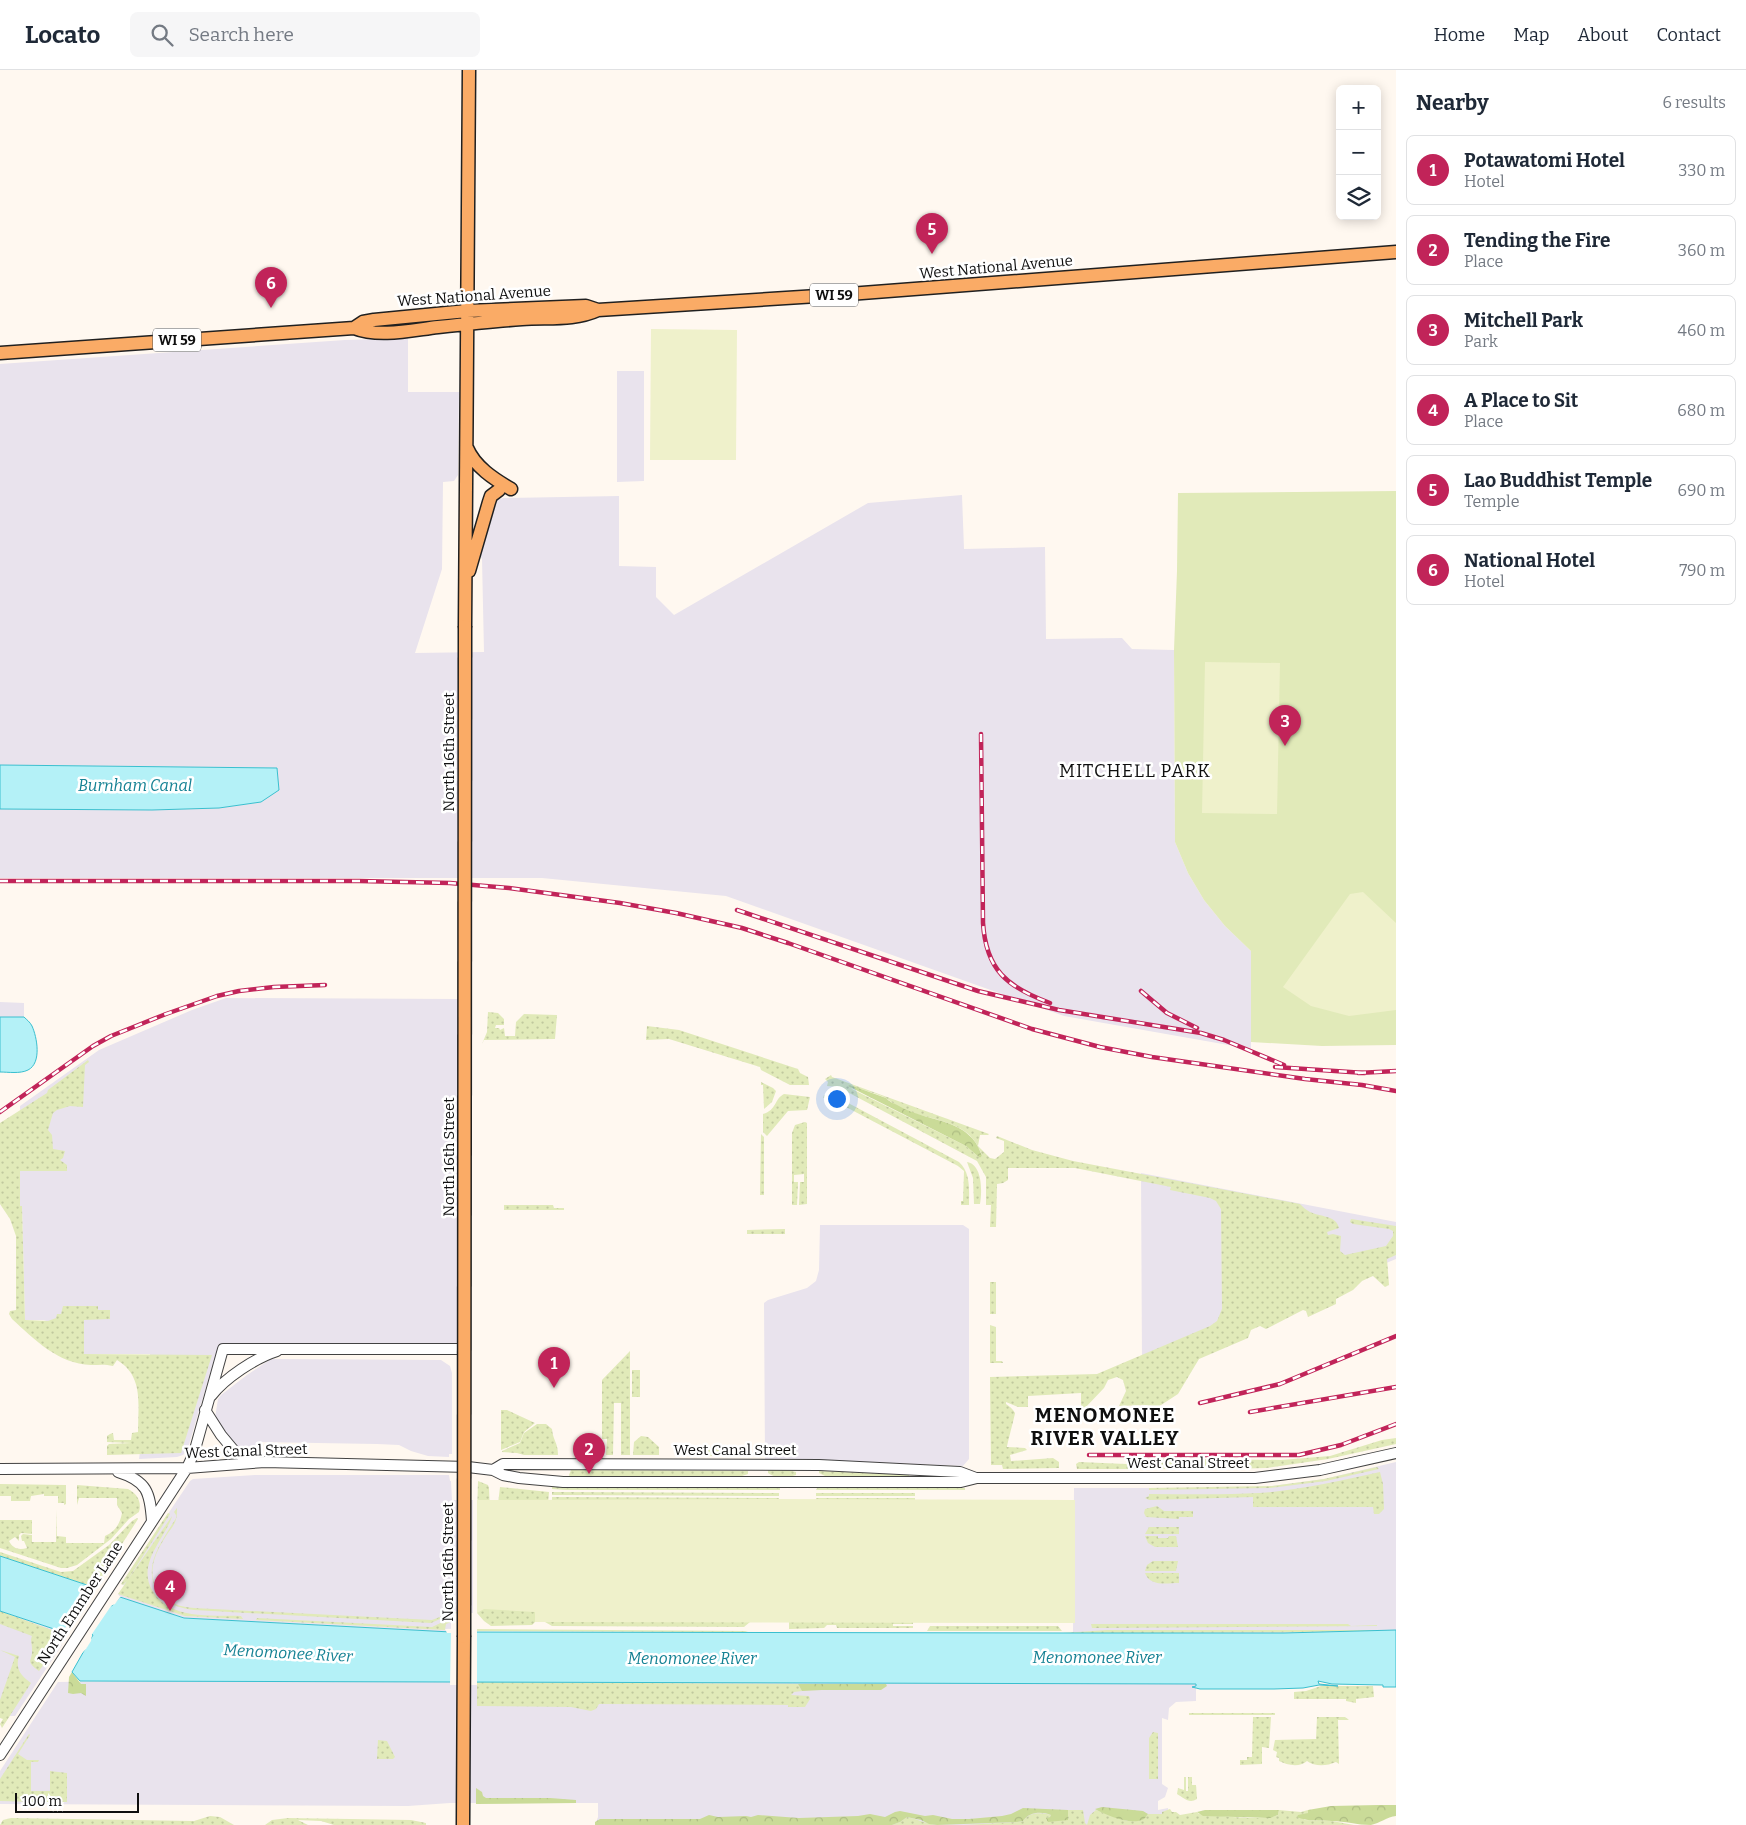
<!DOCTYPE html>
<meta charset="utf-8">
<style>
:root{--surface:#fff;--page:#f6f6f7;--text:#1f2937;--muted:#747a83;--line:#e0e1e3;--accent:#c12459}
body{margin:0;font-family:Bitter,serif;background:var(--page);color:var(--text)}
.controls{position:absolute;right:15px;top:15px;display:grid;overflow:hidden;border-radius:8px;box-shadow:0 2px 12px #0003}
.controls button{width:45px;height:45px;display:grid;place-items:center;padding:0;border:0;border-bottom:1px solid var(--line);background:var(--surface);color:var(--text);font:25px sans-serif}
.scale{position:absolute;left:15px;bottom:12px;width:124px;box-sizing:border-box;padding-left:5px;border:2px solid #0f0f0f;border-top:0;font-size:14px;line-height:18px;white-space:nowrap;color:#0f0f0f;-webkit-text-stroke:4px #fff;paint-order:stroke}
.you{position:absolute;left:836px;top:1028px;width:18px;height:18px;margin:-12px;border:4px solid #fff;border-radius:50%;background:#1a73e8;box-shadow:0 0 0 8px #1a73e833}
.badge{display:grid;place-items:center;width:32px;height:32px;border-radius:50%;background:var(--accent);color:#fff;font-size:16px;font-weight:700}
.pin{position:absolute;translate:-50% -41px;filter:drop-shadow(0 1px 2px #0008)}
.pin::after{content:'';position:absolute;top:26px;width:18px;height:15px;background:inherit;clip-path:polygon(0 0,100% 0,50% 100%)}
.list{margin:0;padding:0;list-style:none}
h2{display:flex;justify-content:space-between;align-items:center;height:65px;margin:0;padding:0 20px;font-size:21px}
h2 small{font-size:16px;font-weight:400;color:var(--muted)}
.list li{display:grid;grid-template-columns:32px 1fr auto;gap:15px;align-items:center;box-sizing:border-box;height:70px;margin:0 10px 10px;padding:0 10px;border:1px solid var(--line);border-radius:8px}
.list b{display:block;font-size:19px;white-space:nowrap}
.list p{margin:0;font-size:16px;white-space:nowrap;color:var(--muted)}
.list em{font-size:16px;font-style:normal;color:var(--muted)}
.icon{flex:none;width:28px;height:28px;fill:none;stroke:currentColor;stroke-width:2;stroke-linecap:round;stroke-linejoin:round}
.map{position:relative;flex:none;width:1396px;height:1755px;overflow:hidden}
header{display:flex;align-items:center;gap:30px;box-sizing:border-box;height:70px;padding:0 25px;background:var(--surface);border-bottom:1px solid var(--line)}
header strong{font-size:24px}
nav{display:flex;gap:28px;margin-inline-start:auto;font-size:18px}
.search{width:350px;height:45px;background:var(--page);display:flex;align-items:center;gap:12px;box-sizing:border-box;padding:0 18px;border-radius:8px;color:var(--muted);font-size:19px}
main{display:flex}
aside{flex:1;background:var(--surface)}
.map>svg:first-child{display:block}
</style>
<header>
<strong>Locato</strong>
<div class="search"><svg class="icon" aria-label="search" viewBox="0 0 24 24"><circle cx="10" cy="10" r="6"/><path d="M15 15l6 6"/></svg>Search here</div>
<nav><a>Home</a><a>Map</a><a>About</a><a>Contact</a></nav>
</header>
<main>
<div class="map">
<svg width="1396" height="1755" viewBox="0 0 1396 1755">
<defs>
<pattern id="grass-dots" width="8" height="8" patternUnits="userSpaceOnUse" patternTransform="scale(1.25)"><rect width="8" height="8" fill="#e1eab9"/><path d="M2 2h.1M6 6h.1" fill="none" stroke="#c0c89e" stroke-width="1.8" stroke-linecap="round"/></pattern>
<pattern id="forest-crowns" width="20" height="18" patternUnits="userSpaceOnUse" patternTransform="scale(1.25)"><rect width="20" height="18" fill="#cadb98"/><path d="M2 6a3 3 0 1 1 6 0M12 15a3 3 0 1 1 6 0" fill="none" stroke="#acbb82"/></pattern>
</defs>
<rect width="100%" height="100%" fill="#fff8f0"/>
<path fill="#e9e3ed" d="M408 268V322H459L458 405 454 411 443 412 442 499 415 583 484 582 482 489 479 484 494 432 497 430 503 428 619 426V496L656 497V527L674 545 868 433 962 425 964 479 1045 477 1046 569 1122 568 1132 579 1174 580 1175 772 1188 803 1204 830 1225 856 1251 881V979L1064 946 726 826 542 808H0V739L152 740 219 738 261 732 279 720 277 698 0 695V294L345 270Z
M617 301H644V411L617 412Z
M226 928 458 929 459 1273 219 1274 187 1381 183 1385 177 1387 139 1389 147 1329 150 1284H84L67 1256 43 1250H25L22 1137 20 1136V1036L99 980 192 940Z
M0 932 24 933V947H0Z
M1141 1103 1396 1152V1189L1142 1293Z
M820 1155H963L969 1159V1389L963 1396 820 1390H765L764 1233 768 1230 807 1218 816 1211 819 1200Z
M271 1289 441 1290 450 1296 452 1303V1384H449V1387L428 1386 411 1381 399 1375 377 1374 257 1372 256 1374 261 1378V1381L253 1383 238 1378 233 1374 215 1348 218 1329 221 1325 247 1305Z
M1396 1392V1560L1284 1563H1073L1074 1418H1236L1272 1416 1324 1409Z
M255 1405H449L450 1411H451L452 1430H473V1543L451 1544V1562L184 1548 120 1527 118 1524 125 1516 121 1514 190 1411 193 1409Z
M0 1541 63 1562 65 1565 58 1573 62 1575 15 1646H0Z
M129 1611 1196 1614 1195 1617H1196V1631L1176 1632 1169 1638 1168 1650 1162 1648V1714L1168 1718 1165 1727 1158 1731V1740L1168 1738 1169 1755H595L598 1747V1733H450L408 1736 0 1734V1701L58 1612Z"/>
<path fill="url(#grass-dots)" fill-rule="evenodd" d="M488 942 498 943 504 949V955H496L495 958H499L500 960 504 958 505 966H515L516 952 524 944 557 945 555 969 484 970 482 974 487 962Z
M647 956 679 960 798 999 800 1003 808 1007 809 1015H790L761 1000 760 997 669 969 646 970Z
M88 990 89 992 85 995 83 1037 70 1036 57 1040 53 1043 48 1060 52 1065 53 1079 65 1081 63 1088 60 1090 67 1095V1101H20V1136H22L25 1250 48 1251 56 1248 57 1244H61L63 1236H98V1240H110V1249L84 1250V1284L212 1285 181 1383 107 1385V1376L109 1374 132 1373 107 1372V1366L110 1364 113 1363 114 1370H131L132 1363 138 1362C138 1335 144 1306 117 1290L113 1296C105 1294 99 1295 91 1295 58 1294 34 1269 12 1249L9 1244 10 1241 16 1240V1166L10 1149 0 1134V1053L47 1023 48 1020Z
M831 1005 832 1007 989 1064 988 1065H980L978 1076 990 1088 995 1089 1004 1082V1071L996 1068 997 1066 1032 1080 1073 1091 1300 1134C1303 1137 1306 1140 1310 1142 1320 1147 1336 1145 1339 1158L1327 1162 1328 1165 1333 1164 1341 1166 1340 1181 1345 1185 1386 1176 1393 1166V1161L1389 1159 1353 1154 1350 1152 1351 1149 1396 1156V1185L1387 1189 1389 1215 1385 1217 1373 1206 1362 1211 1353 1220 1336 1229V1234L1308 1247 1306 1241 1303 1240 1266 1259 1260 1256 1251 1260 1248 1268 1199 1289 1178 1324 1158 1337 1146 1335 1119 1336 1126 1321 1123 1310 1117 1307 1108 1310 1104 1318 1085 1338 1081 1337V1323L1028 1326V1337H1018L1006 1332V1334C1009 1336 1013 1339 1015 1343 1015 1345 1008 1371 1007 1377L1025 1378 1027 1380 1010 1385 1011 1391 1053 1388 1059 1392V1398L1003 1399 1002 1395H991L990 1307 1097 1304 1210 1256 1217 1251 1222 1239 1221 1139 1216 1131 1210 1128 1170 1120 1171 1117 1075 1098H1008V1110L1003 1113 997 1114 996 1157H990L991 1135H986V1107L977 1091 838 1017 827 1016 828 1012 825 1009ZM850 1015C861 1020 873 1022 884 1027 890 1031 898 1037 906 1041 935 1051 972 1051 982 1086L980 1088 966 1076 852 1019Z
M761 1012 773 1018 776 1021 772 1032 764 1039 763 1015H761Z
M784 1024 810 1027 807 1040 788 1041 767 1066 763 1062V1044C777 1040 774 1029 784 1024Z
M824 1025 835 1026 959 1092C971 1103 969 1120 969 1135H961V1131H963L964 1101 958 1096 827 1027 823 1028Z
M805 1052 807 1053V1134L799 1135 800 1112H804V1104L794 1105V1112H798L797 1135H792V1063L795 1055Z
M761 1064 764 1067V1125H760Z
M967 1092C983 1095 982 1122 980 1134H974L973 1108Z
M504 1135H553L554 1138H564V1140H504Z
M785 1159V1164H747V1160Z
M990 1212H996V1244H990Z
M990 1255 996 1257V1291H1002L1003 1293H990Z
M630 1281V1385H621V1333H614L613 1385H606L607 1369H602V1310Z
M632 1300H640V1327H632Z
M501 1340H507L535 1353 524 1362 520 1372 501 1380Z
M537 1354H546L552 1359C553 1371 558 1372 558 1385H524L517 1383 502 1382V1381L520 1373 524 1363Z
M641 1366 648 1367 659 1377V1385H633L634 1372Z
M1396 1368V1374L1328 1389 1266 1398 1229 1399H1077L1076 1394 1079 1392 1126 1394 1129 1393V1388L1281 1390 1330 1386 1382 1370Z
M711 1376H716L717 1380H735L745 1383 744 1386H707V1379Z
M1377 1397 1379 1399 1326 1411 1269 1418 1149 1420V1418L1272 1416 1324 1409Z
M571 1400 748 1401V1404L736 1408 570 1407 569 1405Z
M768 1400H788L796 1402V1405C787 1408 776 1409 768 1403Z
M819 1401 909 1405V1408L827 1407 819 1403Z
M1380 1402 1383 1414 1384 1439 1379 1444H1374L1373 1437H1253V1427L1149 1430 1145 1428 1149 1426V1424C1186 1424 1223 1425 1260 1423 1300 1420 1340 1411 1380 1402Z
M478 1411 488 1415 489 1418 490 1442 477 1446Z
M0 1414 66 1415V1434L64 1435V1433H58V1426H44V1424L31 1426 30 1431H11V1426H0Z
M77 1415 128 1419C137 1424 142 1431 139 1442L129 1449 111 1469 77 1495 67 1498H61L0 1478V1450H32V1464L21 1463 19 1465V1471L15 1467 9 1471C13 1479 19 1480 27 1478L24 1471H22L21 1466 23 1464 32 1465V1472H56L57 1439V1466L66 1467V1473H104L105 1466C115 1462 120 1454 122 1443L117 1435V1428H79L77 1435Z
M500 1417 549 1422 548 1434H498Z
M552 1417H780V1420H566L552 1419Z
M817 1418H965V1420H816Z
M552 1422 779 1423V1426L552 1425Z
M816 1423H915V1426H816Z
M552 1427 779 1428V1429H766V1435L552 1443Z
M816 1428H915V1432L816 1434Z
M1157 1436 1164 1441H1193V1447H1179V1449L1146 1447 1144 1443 1145 1439Z
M177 1438C177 1441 177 1446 176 1449 175 1455 169 1461 166 1466 155 1483 145 1505 160 1523 169 1534 181 1537 194 1538L432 1550 453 1542 473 1543H454L431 1553 194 1540C180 1538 169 1535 160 1524 139 1499 163 1470 176 1448V1445L174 1442Z
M168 1443 170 1444 127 1511 123 1515 121 1514Z
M172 1446C170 1456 154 1477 150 1490 146 1501 147 1511 152 1520 168 1550 212 1545 241 1546L243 1549 185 1546 118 1524Z
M137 1448 138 1449 106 1499 99 1512 97 1510 95 1514 91 1511 87 1515 0 1486V1482L61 1502 73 1501 109 1475 132 1451Z
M1149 1457H1179V1464H1145Z
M477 1459H490L536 1536 535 1552 532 1555 491 1556 484 1551 477 1543Z
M1145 1466H1158V1468H1168L1169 1466H1176L1178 1477H1155L1148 1473Z
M1153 1491H1178L1176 1501H1145L1147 1495Z
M1145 1503H1179V1513C1167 1513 1150 1517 1145 1503Z
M0 1541 65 1565 39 1601C24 1590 33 1592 32 1579 32 1573 30 1571 32 1566L0 1554Z
M257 1548 432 1557 451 1548V1552L446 1554 445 1560 256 1550Z
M545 1552H750L744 1557 552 1556Z
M789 1552H913V1554H893V1556H913V1558H837L836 1555H827L824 1558 789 1559Z
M1091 1554H1348L1351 1556 1377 1555V1556L1097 1558H1092Z
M930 1556H1058L1062 1561H927Z
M477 1559 745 1561 751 1563H1063L1107 1560H1374V1561C1075 1566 776 1562 477 1561Z
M0 1580 19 1586C15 1599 21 1606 31 1613L2 1658 0 1654 3 1649 0 1648V1630L15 1587Z
M477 1612 798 1614 802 1621 794 1622 791 1625 809 1626 810 1629 805 1637H788V1635L599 1634 596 1639 591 1641 571 1637 477 1636Z
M1321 1616H1373L1374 1627 1356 1629V1633L1346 1631V1629H1294V1622L1306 1621Z
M1189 1643H1275V1645H1189Z
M1253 1647H1271L1269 1678 1262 1677V1694L1240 1695V1690H1247V1687H1252Z
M1317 1647H1345L1349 1650H1338L1339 1694 1336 1692C1327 1696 1315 1697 1307 1691 1299 1698 1287 1695 1279 1691V1688L1276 1687 1277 1682 1273 1680 1275 1670 1316 1669Z
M1153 1662 1158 1663V1709H1149V1668Z
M29 1664 30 1665 18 1684 27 1690H39L38 1692H31V1721H50V1701L67 1703V1732H47L46 1730 40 1728 37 1730V1732L0 1731V1709Z
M378 1670 387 1671 395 1687 393 1689H377Z
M1184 1707H1186V1721H1188V1707H1192V1715H1196L1197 1729C1189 1734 1184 1728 1177 1724L1178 1718 1184 1720Z
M1170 1739 1172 1742H1176L1180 1745 1197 1742 1199 1744C1217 1745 1263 1752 1278 1745L1279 1740 1301 1742 1308 1740V1743L1304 1750 1332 1751 1354 1755H963L1017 1752 1023 1751C1029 1742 1041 1742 1051 1745L1050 1747 1046 1748 1068 1747V1740H1083L1085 1753 1087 1755 1090 1745 1096 1740 1127 1751 1142 1750 1148 1744H1162V1742Z
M210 1746 220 1747 234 1755H0L3 1750 11 1748 194 1751Z
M907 1747C918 1749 926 1754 937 1755H892L900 1752Z
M288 1748 411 1750 426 1753V1755H334L321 1751 298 1750 308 1755H265L272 1750Z"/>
<path fill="url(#forest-crowns)" d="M850 1015 886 1028C889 1032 894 1033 899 1036 928 1053 970 1047 982 1086L980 1088 966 1076 848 1016Z
M72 1602 81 1614H86V1626L81 1623 73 1624 68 1623 69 1607Z
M798 1614H886L887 1616 881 1620H822L802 1621Z
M476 1718 482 1722 483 1726 486 1728H550L576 1730V1733L476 1734Z
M1378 1735H1396V1746C1387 1747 1380 1753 1371 1755 1357 1755 1345 1751 1332 1751 1321 1750 1307 1752 1297 1747L1298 1745 1308 1743V1740L1331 1736Z
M1102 1737 1143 1741 1148 1744C1146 1746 1145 1749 1142 1750 1129 1755 1106 1745 1095 1739Z
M1023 1738 1068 1740V1750L1048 1752 1046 1748 1050 1747 1051 1745C1041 1741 1029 1742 1023 1751L1017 1752 937 1755 929 1754 921 1750 907 1747 900 1752 892 1755H595V1752L600 1749H700L709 1745 718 1747 746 1746 751 1747 758 1745 799 1748 858 1746 870 1744 885 1747 895 1742 900 1741 925 1746 933 1745 952 1749H969L1002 1746 1011 1744Z
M1205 1740H1279L1278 1745 1270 1748 1203 1746 1197 1742Z"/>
<path fill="#e1eab9" d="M1396 421V975L1322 976 1251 972V881L1225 856 1204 830 1188 803 1175 772 1174 580 1177 501 1178 423Z"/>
<path fill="#eff1cb" d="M651 259 737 260 736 390H650Z
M1205 592 1280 593 1277 744 1202 743Z
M1363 822 1396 853V940L1349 946 1311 936 1283 917 1350 824Z
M771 1429 1075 1430V1553L535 1552V1542L484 1539 477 1543V1430Z"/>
<path fill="#b4f1f7" stroke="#3abfcf" d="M0 695 277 698 279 720 261 732 219 738 152 740 0 739Z
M0 947H24C27 950 30 952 32 956 37 967 42 993 28 1000 20 1004 8 1002 0 1002Z
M0 1486 87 1515 92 1519 90 1523 112 1536 120 1527 184 1548 451 1562 1073 1563H1284L1396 1560V1617H1383V1615L1332 1614 1318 1611 1319 1614 1338 1616 1319 1615 1303 1618 1274 1619H1200L1192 1617 1196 1616V1614L80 1611 72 1602 93 1565 71 1552 63 1562 0 1541Z"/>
<path fill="#fff8f0" d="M89 1513 94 1518 93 1522 111 1533 114 1531 117 1526H121L115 1534 111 1536 92 1564 91 1571 86 1579 79 1586 90 1566 71 1555 67 1559 66 1563 64 1564 62 1563 67 1555 70 1552 72 1553 91 1524 90 1523 92 1519 88 1517Z
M477 1558V1615H450L451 1563H447L445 1559Z"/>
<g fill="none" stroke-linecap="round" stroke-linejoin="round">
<g stroke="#424242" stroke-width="12">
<path id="minor" d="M211 1326C225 1308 255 1288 277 1281
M205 1340 221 1365 236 1383 257 1392
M0 1399 187 1398 265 1392 468 1397 493 1400 503 1405 519 1408 563 1412H961L977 1408H1255L1320 1400 1396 1383
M493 1400 503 1394 819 1395 960 1402 976 1408
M118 1402C147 1411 150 1422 152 1451
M0 1685 187 1398 194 1383 223 1279H465"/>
</g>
<g stroke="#202020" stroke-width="15">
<path id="major" d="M354 258 363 252 374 250 467 241 586 236 598 240
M0 283 354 258C379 268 412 260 438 257 466 254 494 251 522 249 548 247 574 251 598 240L849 224 1396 182
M467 378C475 397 494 409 511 419
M469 501 489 432 491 426 499 420
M465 556 469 0
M463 1755 464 1567"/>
</g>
<use href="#minor" stroke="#fff" stroke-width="10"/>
<use href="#major" stroke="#faab66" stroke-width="12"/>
<g stroke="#c12459" stroke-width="4.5">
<path id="rail" d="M981 664 983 853C986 900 1007 917 1050 933
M0 811H359L450 813 509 818 620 833 676 843 742 858 788 873 1032 959 1100 977 1152 987 1305 1009 1362 1015 1396 1021
M737 840 978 921 1059 940 1201 963 1224 970 1284 995
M1141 921 1167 943 1197 958
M1275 997 1365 1003
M1358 1003 1396 1001
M0 1042 93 976 111 966 166 944 217 926 239 921 274 917 325 915
M1200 1333 1280 1314 1396 1266
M1250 1342 1396 1317
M1089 1385H1299L1341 1375 1396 1354"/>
</g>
<use href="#rail" stroke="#fff" stroke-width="2.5" stroke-dasharray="8" stroke-linecap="butt"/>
<g stroke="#202020" stroke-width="15" stroke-linecap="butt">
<path id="major-bridge" d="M464 1567 465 556"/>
</g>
<use href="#major-bridge" stroke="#faab66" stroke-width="12"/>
</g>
<g text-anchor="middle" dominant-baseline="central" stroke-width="5" stroke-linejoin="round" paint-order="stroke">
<g fill="#fff" stroke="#575757" stroke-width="1">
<rect x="810" y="213.5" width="48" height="23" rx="4"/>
<rect x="153" y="258.5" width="48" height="23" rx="4"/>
</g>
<g font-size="14" font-weight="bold" fill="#0f0f0f">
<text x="834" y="225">WI 59</text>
<text x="177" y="270">WI 59</text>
</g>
<g font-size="15" fill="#0f0f0f" stroke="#fff">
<text transform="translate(996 197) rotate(-5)">West National Avenue</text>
<text transform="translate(474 226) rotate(-4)">West National Avenue</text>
<text transform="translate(449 682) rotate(-90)">North 16th Street</text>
<text transform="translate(449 1087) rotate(-90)">North 16th Street</text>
<text x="735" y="1380">West Canal Street</text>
<text transform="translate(246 1381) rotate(-2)">West Canal Street</text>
<text x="1188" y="1393">West Canal Street</text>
<text transform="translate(448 1492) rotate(-90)">North 16th Street</text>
<text transform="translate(80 1533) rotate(-57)">North Emmber Lane</text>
</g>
<g font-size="16" font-style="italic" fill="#158294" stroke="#fff">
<text x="135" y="715">Burnham Canal</text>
<text transform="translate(288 1583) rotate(3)">Menomonee River</text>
<text x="1097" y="1587">Menomonee River</text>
<text x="692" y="1588">Menomonee River</text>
</g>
<g font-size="18" letter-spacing="1" fill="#0f0f0f" stroke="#fff">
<text x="1135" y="701">MITCHELL PARK</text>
</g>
<g font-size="20" font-weight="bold" letter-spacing="1" fill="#0f0f0f" stroke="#fff">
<text x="1105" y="1345">MENOMONEE<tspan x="1105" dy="23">RIVER VALLEY</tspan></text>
</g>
</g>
</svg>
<div class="controls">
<button>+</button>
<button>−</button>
<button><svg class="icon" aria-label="layers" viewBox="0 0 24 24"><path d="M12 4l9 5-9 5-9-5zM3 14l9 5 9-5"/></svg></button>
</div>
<div class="scale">100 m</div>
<div class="you"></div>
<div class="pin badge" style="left:554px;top:1318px">1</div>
<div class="pin badge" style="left:589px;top:1404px">2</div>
<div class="pin badge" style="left:1285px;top:676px">3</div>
<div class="pin badge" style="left:170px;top:1541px">4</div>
<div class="pin badge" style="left:932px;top:184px">5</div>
<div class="pin badge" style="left:271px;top:238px">6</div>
</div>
<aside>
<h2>Nearby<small>6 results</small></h2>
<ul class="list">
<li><span class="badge">1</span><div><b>Potawatomi Hotel</b><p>Hotel</p></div><em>330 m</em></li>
<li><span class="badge">2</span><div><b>Tending the Fire</b><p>Place</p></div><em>360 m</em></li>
<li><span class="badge">3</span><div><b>Mitchell Park</b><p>Park</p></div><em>460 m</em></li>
<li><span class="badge">4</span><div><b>A Place to Sit</b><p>Place</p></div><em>680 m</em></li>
<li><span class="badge">5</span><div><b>Lao Buddhist Temple</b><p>Temple</p></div><em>690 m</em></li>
<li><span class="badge">6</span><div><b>National Hotel</b><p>Hotel</p></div><em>790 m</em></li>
</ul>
</aside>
</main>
